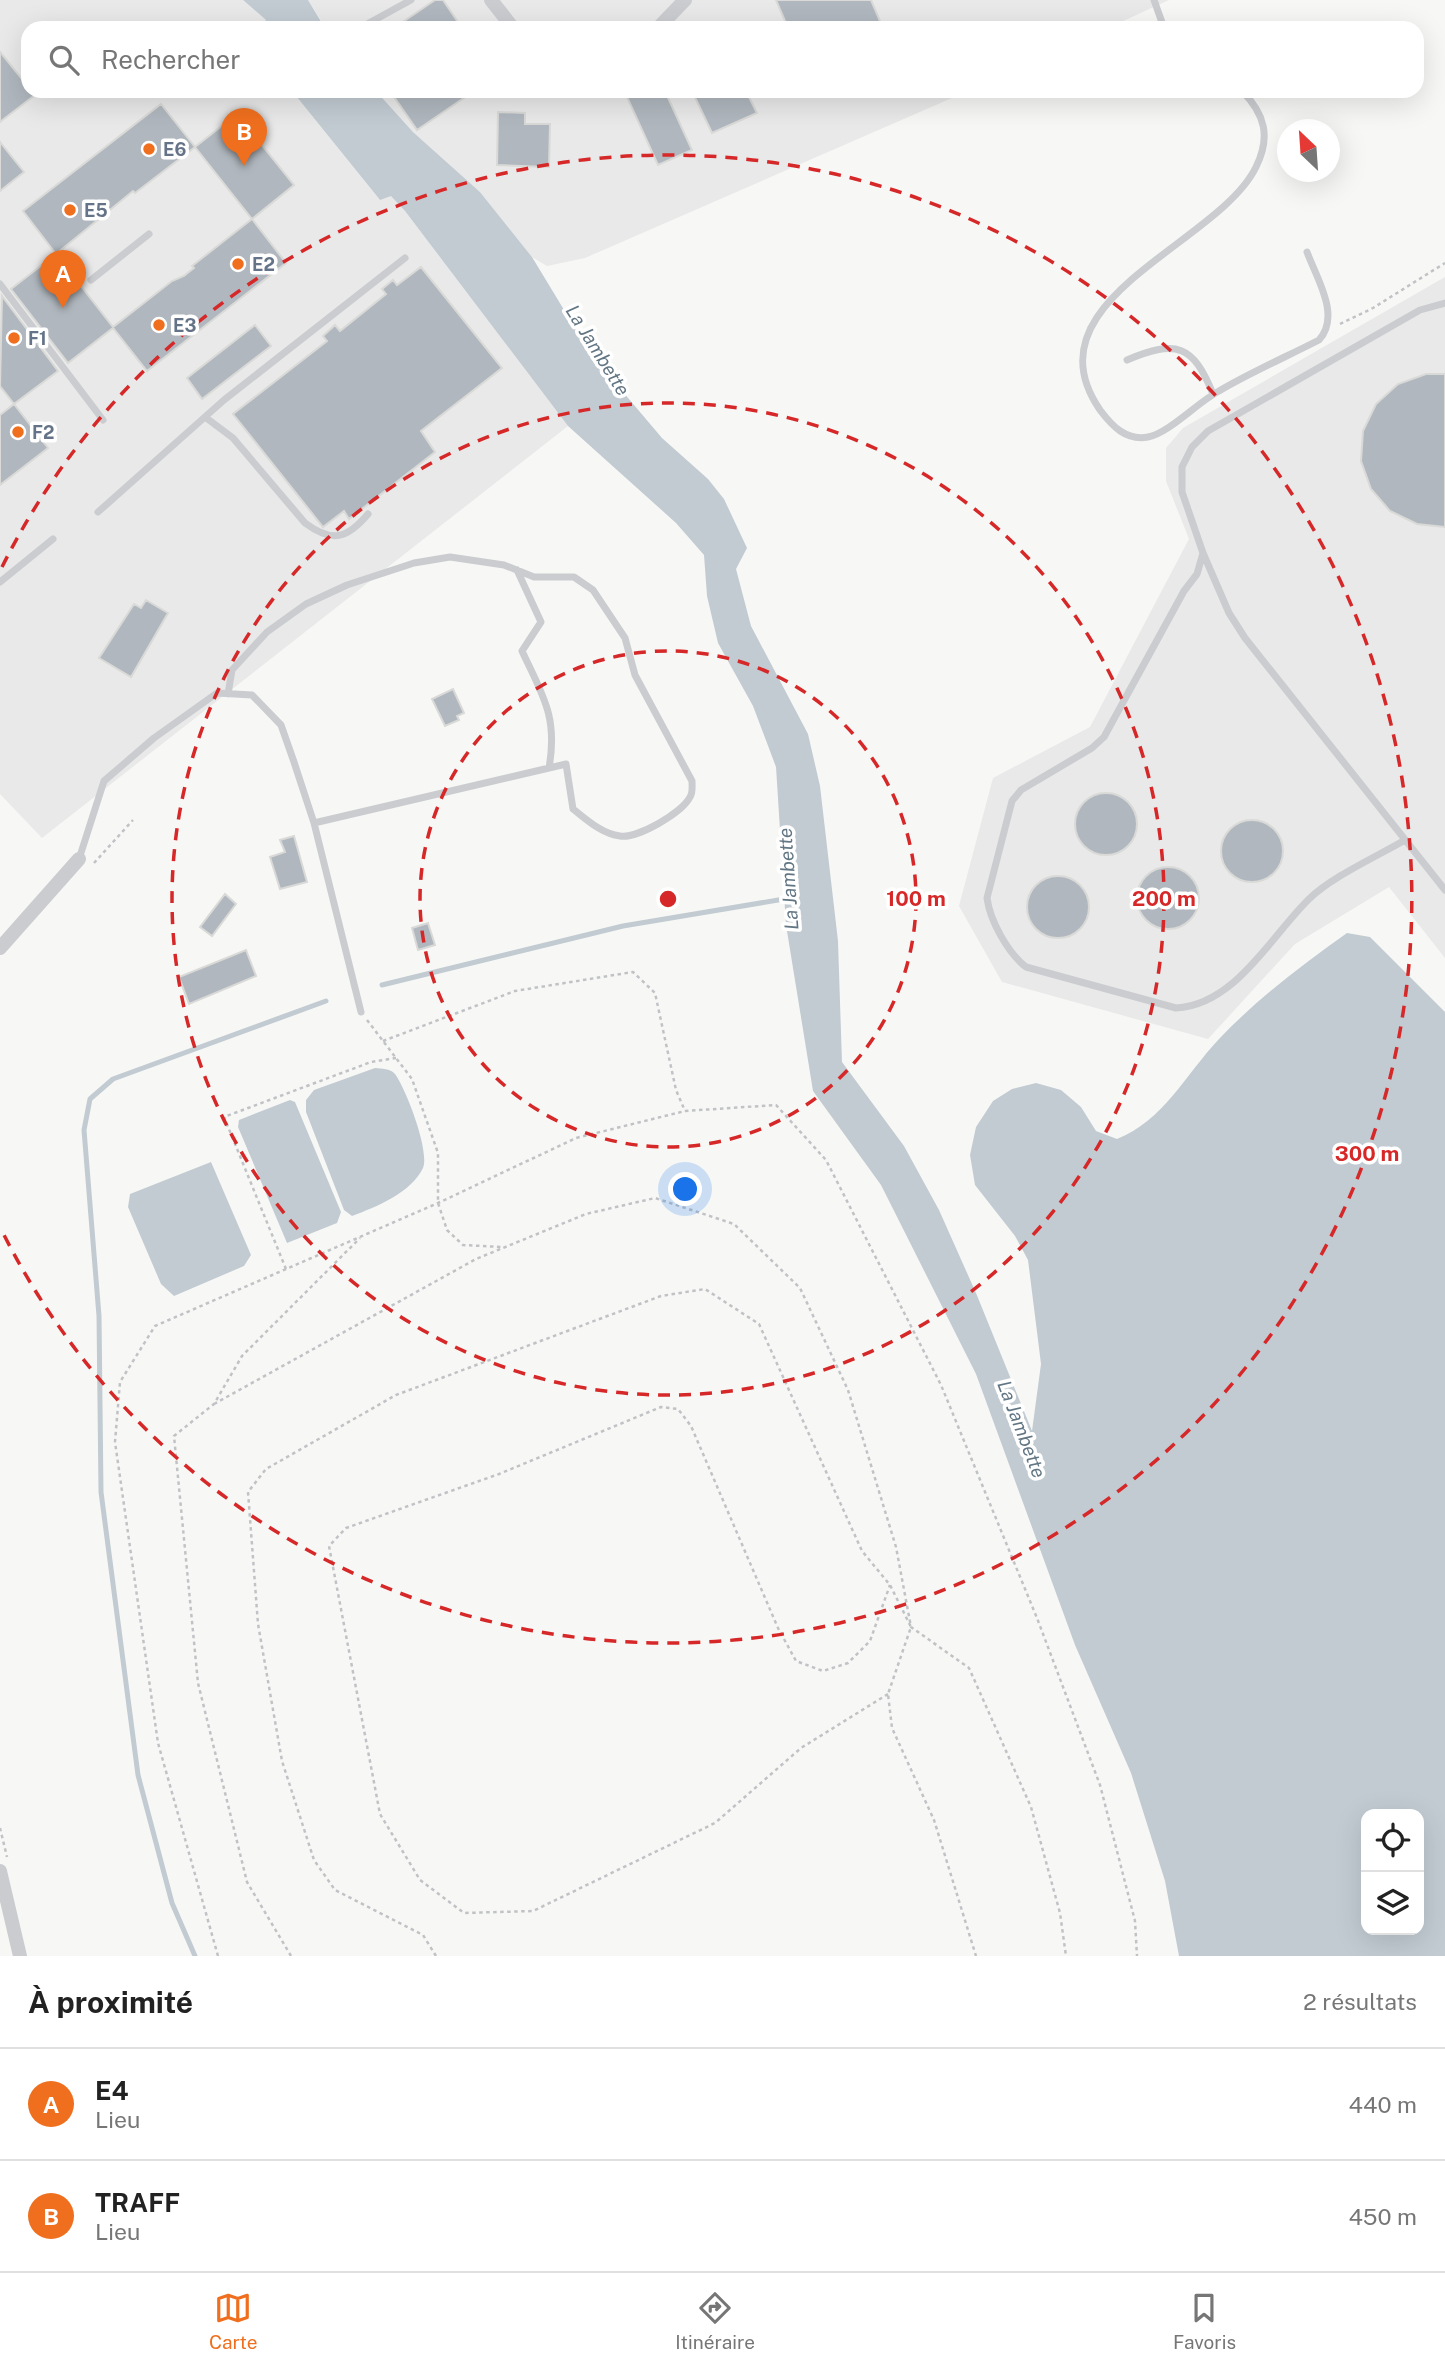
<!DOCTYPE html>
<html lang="fr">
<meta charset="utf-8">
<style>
:root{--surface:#fff;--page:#f2f2f2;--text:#222;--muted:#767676;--line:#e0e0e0;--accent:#ef6f1e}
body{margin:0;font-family:"Public Sans",sans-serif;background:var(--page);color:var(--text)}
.controls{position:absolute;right:21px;bottom:21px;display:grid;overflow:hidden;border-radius:14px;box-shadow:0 7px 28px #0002}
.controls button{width:63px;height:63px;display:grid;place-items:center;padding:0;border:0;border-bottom:2px solid var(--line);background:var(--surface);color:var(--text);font:35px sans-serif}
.compass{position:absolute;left:1277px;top:119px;width:63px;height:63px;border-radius:50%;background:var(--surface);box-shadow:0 7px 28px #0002;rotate:335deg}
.you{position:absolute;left:686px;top:1190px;width:24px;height:24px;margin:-18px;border:5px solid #fff;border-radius:50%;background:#1a73e8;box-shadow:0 0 0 10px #1a73e833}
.badge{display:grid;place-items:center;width:46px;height:46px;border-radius:50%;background:var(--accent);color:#fff;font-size:23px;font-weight:700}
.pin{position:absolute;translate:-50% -58px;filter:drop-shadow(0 2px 4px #0008)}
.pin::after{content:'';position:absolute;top:37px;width:24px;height:21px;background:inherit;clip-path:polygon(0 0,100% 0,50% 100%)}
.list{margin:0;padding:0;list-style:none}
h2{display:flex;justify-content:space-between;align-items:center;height:91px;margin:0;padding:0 28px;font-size:30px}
h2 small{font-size:23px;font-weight:400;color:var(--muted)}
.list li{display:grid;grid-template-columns:46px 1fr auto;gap:21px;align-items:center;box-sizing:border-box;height:112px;padding:0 28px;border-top:2px solid var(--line)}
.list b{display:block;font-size:26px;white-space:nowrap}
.list p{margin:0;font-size:23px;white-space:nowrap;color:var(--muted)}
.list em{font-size:23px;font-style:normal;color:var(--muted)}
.icon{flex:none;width:38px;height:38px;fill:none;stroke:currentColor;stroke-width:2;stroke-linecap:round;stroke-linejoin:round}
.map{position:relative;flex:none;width:1445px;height:1956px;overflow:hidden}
.search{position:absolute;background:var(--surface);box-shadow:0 7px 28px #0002;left:21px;right:21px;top:21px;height:77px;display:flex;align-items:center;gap:18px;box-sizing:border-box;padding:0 24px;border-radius:21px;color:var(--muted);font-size:26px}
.sheet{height:315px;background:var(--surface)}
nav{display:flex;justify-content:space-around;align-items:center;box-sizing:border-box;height:98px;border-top:2px solid var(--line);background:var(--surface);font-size:19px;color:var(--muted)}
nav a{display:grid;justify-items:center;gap:4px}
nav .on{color:var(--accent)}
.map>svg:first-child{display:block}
</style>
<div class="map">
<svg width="1445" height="1956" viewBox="0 0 1445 1956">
<rect width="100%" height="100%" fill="#f7f8f5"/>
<path fill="#e8e9e8" d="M0 0H243L266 20 256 28H28V91H292L379 199 391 195 405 211 568 426 42 838 0 794Z
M308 0H1169L1108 28H326Z
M376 91H968L585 258 547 266 532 257 480 192 413 132Z
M1445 277V958L1389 887 1295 944 1208 1039 1002 982 959 906 993 778 1090 727 1189 539 1166 481V448L1183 428Z"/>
<path fill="#c2cbd2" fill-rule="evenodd" d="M243 0H308L325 28H256L266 20Z
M292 91H376L413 132 480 192 532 257 575 328 623 392 662 438 708 479 724 499 747 548 736 569 751 626 808 734 820 786 838 941 842 1062 904 1146 939 1210 976 1293 1032 1431 1041 1364 1028 1260 1015 1236 975 1185 970 1155 976 1127 993 1101 1012 1089 1036 1083 1061 1090 1081 1107 1096 1131 1117 1139C1163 1121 1186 1074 1219 1039 1257 999 1302 965 1347 933L1370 937 1445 1012V1956H1179L1165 1881 1131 1773 1075 1645 976 1374 881 1185 813 1091 786 925 776 767 753 706 718 643 707 596 704 555 676 523 568 426 405 211 391 196 380 200ZM1366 1814H1419V1930H1366Z
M375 1068C382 1069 390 1068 395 1074 406 1089 430 1151 423 1168 411 1193 376 1207 352 1216L344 1210 306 1112V1100L314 1090Z
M290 1100 295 1102 341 1212 337 1223 287 1243 238 1127 239 1120Z
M211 1162 251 1255 244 1266 174 1296 161 1284 128 1207 130 1194Z"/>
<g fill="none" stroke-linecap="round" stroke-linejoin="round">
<path stroke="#c2cbd2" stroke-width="5" d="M382 985 623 926 790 898
M195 1956 172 1903 138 1775 101 1492 99 1316 84 1130 90 1099 113 1079 326 1001"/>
</g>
<path fill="#b0b7be" stroke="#d9dad7" stroke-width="2" d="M435 0H443L462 28H394Z
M776 0H871L883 28H788Z
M0 52 35 95 0 122Z
M390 91H474L417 130Z
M640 91H665L692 150 658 165 627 97Z
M692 91H746L757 113 712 133Z
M161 104 195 147 135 193 133 191 56 254 23 211Z
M498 112 525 113V124H550L549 167 497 165Z
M237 114 294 185 252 219 195 147Z
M0 142 24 172 0 191Z
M252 219 286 263 147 371 113 328 68 363 11 289 56 254 113 327 172 281 184 276 194 268 192 266Z
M421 267 502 368 421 431 435 452 349 519 344 511 323 527 233 414 327 341 323 336 335 325 340 331 386 294 382 289 393 280 397 285Z
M2 296 58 371 14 404 48 448 0 485V415L14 404 0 386Z
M255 325 271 346 202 399 187 378Z
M1426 374H1445V527L1417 524 1390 511 1371 489 1361 461 1363 431 1376 404 1398 384Z
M146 600 168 613 131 677 99 658 134 604 141 608Z
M453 689 464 713 457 716 459 720 445 726 432 699Z
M1075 824a31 31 0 1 1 62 0a31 31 0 1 1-62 0Z
M1221 851a31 31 0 1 1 62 0a31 31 0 1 1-62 0Z
M294 836 307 882 280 889 270 857 285 852 280 840Z
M1137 898a31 31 0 1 1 62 0a31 31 0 1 1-62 0Z
M1027 907a31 31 0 1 1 62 0a31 31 0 1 1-62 0Z
M225 894 236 904 212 936 200 927Z
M428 923 435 945 418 950 412 928Z
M246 950 256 976 189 1004 179 977Z"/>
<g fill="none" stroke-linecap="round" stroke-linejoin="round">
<path stroke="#c1c2c5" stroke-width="2.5" stroke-dasharray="3.5 3.5" stroke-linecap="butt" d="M1340 324 1373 308 1445 263
M94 863 133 820
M367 1020 412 1079 438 1153V1203L447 1230 463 1245 501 1247
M383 1041 515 991 633 972 655 993 676 1090 685 1111
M286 1269 224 1117 371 1062 396 1058
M214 1404 476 1259 586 1214 655 1198 734 1224 800 1288 848 1390 896 1547 911 1627 969 1668 1031 1807 1060 1913 1066 1956
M888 1694 801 1748 715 1823 533 1911 464 1913 420 1880 380 1814 329 1546 346 1528 499 1474 661 1407 678 1409 691 1426 778 1628 796 1661 823 1671 848 1663 870 1641 890 1585
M0 1828 7 1857
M218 1956 158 1743 115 1442 120 1382 155 1326 438 1203 576 1138 685 1111 776 1105 826 1160 941 1385 1037 1618 1100 1785 1135 1921 1137 1956
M291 1956 247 1882 198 1683 174 1436 214 1404 242 1356 360 1238
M436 1956 423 1935 335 1890 314 1860 282 1761 258 1624 248 1492 266 1469 396 1395 661 1296 705 1289 759 1324 862 1551 890 1585 911 1627 888 1694 892 1728 934 1820 976 1956"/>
<path stroke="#caccd0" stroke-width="7" d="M1154 0 1164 28
M360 28 411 0
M1242 91C1265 114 1271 137 1256 167 1219 244 1024 300 1100 410 1112 426 1126 441 1148 437 1169 433 1198 402 1219 391 1251 372 1286 357 1319 340 1341 316 1317 279 1307 252
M91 280 149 234
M0 284 103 420
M1445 303 1420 310 1208 431 1192 447 1182 467V492L1203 553 1229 613 1245 638 1445 890
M1127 360C1177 339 1193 345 1213 394
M205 417 233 438 305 523C332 543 347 539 368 514
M98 512 224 400 405 258
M1203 553 1197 574 1184 591 1104 737 1092 748 1021 790 1012 801 987 898C990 921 1008 953 1026 967L1176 1008C1235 1005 1271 936 1309 899 1333 876 1376 857 1405 840
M0 582 53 539
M228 694 232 670 267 632 306 604 347 585 414 563 450 557 504 565 534 577H574L593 590 625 638 635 675 692 781C692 787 693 793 690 797 682 813 637 839 620 836 602 834 587 820 573 809L566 764 549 768
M314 823 549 768C558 717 543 696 522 651L541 622 517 570
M79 859 104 781 154 738 217 693 252 695 281 725 294 762 314 823 361 1012"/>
<path stroke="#caccd0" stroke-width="14" d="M491 0 513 28
M658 28 685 0
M0 948 79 859
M0 1871 20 1956"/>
</g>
<g fill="none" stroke="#d62828" stroke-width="3.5" stroke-dasharray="12 9">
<circle cx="668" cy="899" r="248"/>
<circle cx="668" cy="899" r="496"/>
<path d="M2 567A744 744 0 1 1 2 1231"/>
</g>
<g fill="#ef6f1e" stroke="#fff" stroke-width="2.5">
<circle cx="149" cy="149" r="7"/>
<circle cx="70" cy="210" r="7"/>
<circle cx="238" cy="264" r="7"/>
<circle cx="159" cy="325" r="7"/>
<circle cx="14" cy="338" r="7"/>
<circle cx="18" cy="432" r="7"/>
</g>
<g text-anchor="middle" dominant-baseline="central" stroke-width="7" stroke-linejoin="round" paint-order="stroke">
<g font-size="18" font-weight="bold" fill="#657388" stroke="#fff" text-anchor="start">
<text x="163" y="149">E6</text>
<text x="84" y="210">E5</text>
<text x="252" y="264">E2</text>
<text x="173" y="325">E3</text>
<text x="28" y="338">F1</text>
<text x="32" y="432">F2</text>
</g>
<g font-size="19" font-style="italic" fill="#617583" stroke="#fff">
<text transform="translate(598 350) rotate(58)">La Jambette</text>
<text transform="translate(788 879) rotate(-94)">La Jambette</text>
<text transform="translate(1022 1429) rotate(69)">La Jambette</text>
</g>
</g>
<circle cx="668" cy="899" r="10" fill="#d62828" stroke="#fff" stroke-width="3.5"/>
<g font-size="21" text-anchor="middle" font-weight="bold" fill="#d62828" stroke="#fff" stroke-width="7" stroke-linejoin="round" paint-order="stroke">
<text x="916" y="906">100 m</text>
<text x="1164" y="906">200 m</text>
<text x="1367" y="1161">300 m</text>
</g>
</svg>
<div class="controls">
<button><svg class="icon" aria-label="locate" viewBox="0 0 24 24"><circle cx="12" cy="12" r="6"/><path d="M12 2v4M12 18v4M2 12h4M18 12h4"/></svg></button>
<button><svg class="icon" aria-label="layers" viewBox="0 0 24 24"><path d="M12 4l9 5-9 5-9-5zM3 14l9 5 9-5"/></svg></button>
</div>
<svg class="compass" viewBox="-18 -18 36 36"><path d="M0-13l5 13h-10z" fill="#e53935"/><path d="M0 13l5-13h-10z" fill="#767676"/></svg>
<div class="you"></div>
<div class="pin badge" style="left:63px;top:308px">A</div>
<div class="pin badge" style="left:244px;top:166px">B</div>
<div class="search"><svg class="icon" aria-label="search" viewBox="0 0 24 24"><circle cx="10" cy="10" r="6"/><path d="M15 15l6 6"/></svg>Rechercher</div>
</div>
<section class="sheet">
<h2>À proximité<small>2 résultats</small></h2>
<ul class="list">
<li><span class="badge">A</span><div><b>E4</b><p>Lieu</p></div><em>440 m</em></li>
<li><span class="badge">B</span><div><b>TRAFF</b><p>Lieu</p></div><em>450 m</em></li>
</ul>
</section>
<nav>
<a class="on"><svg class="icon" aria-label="map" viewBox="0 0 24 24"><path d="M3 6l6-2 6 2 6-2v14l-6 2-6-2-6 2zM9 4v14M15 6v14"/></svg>Carte</a>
<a><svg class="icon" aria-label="directions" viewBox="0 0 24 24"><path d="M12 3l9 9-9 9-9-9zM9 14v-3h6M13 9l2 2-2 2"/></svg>Itinéraire</a>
<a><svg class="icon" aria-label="saved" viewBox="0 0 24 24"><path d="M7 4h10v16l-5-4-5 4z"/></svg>Favoris</a>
</nav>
